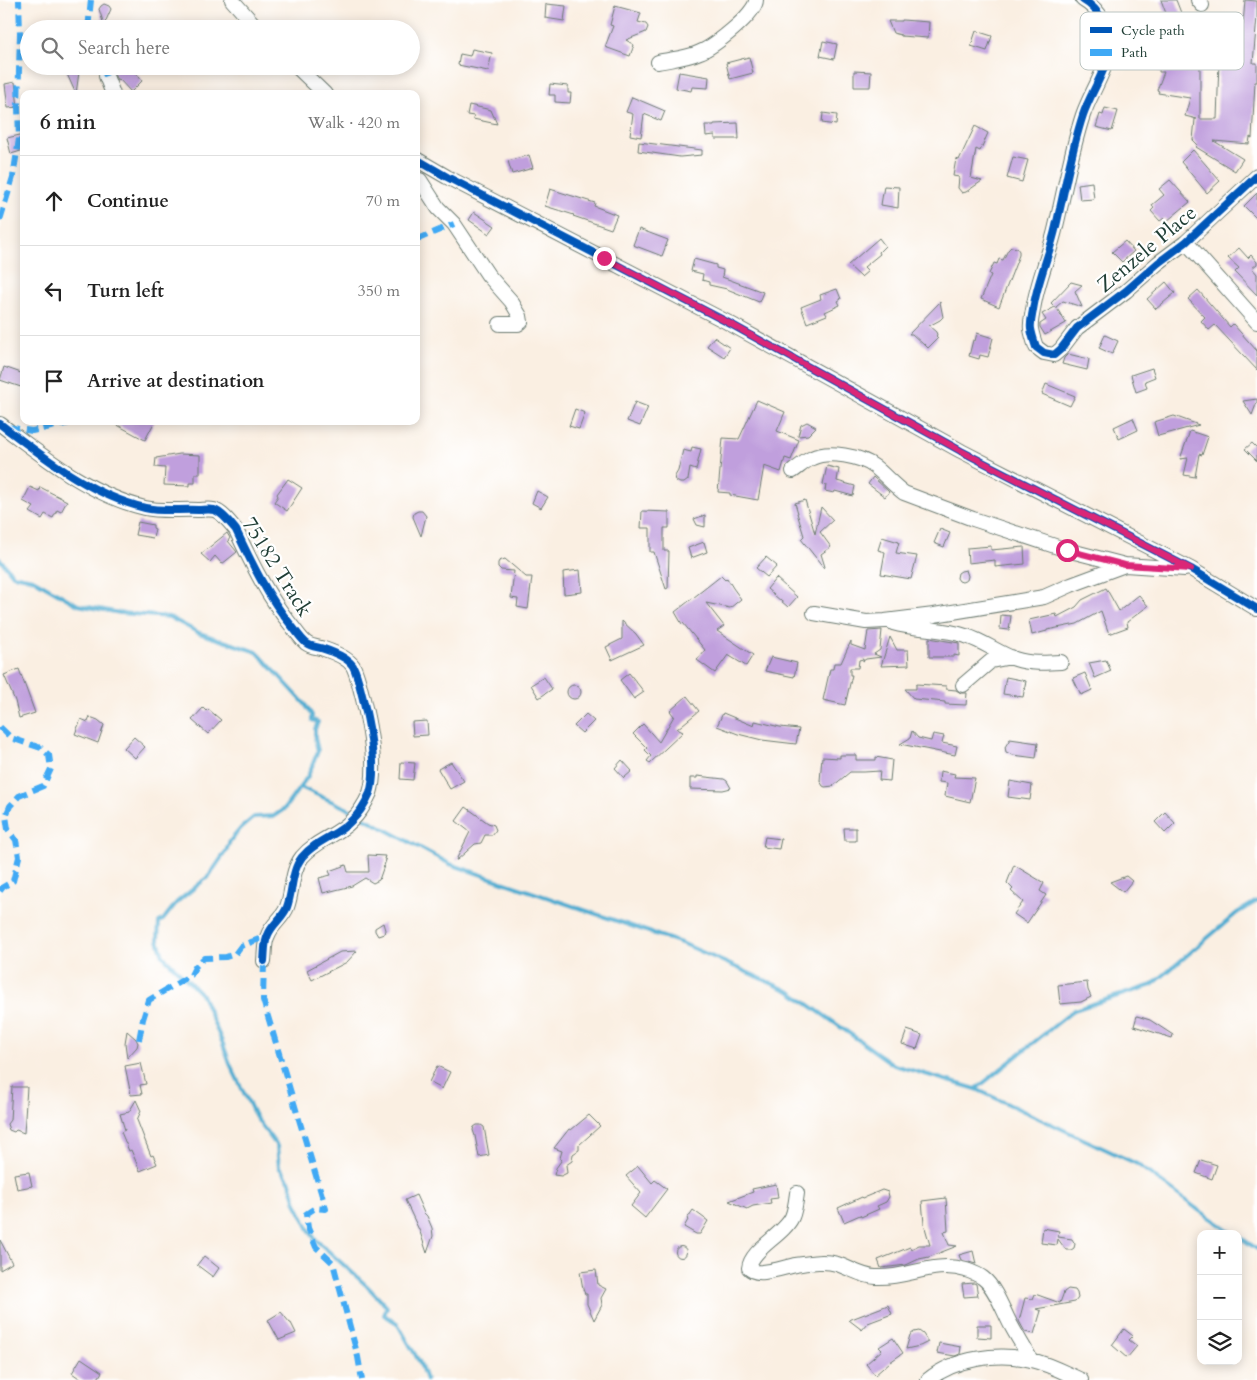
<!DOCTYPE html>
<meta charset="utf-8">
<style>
:root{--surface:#fff;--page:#f6f6f6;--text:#222;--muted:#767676;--line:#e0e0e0}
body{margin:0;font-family:Cardo,serif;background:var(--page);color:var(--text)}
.controls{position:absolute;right:15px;bottom:15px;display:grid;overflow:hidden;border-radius:10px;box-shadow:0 2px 12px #0003}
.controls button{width:45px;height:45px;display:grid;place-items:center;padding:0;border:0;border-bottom:1px solid var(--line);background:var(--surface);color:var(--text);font:25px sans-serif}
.stop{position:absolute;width:15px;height:15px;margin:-11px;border:4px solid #db2777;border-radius:50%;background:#fff}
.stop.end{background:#db2777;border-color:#fff;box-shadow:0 1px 5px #0008}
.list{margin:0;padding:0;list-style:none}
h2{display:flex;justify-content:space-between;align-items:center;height:65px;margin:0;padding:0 20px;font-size:21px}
h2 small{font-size:16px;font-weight:400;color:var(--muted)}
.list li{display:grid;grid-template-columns:32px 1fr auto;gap:15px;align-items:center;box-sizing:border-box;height:90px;padding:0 20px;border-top:1px solid var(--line)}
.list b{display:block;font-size:19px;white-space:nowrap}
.list em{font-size:16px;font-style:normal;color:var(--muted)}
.icon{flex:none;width:28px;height:28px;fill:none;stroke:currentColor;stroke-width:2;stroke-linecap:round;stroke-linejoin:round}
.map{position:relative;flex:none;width:1257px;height:1380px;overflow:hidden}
.search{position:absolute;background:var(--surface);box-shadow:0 2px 12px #0003;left:20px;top:20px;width:400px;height:55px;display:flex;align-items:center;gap:12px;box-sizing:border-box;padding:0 18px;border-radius:28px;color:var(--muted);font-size:19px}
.panel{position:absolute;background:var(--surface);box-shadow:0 2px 12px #0003;left:20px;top:90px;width:400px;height:335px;border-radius:10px}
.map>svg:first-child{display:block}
</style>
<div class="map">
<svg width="1257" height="1380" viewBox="0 0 1257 1380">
<rect width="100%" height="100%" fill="#fff"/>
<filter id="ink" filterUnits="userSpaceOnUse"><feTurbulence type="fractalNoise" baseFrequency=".02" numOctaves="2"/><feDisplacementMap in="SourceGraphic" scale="10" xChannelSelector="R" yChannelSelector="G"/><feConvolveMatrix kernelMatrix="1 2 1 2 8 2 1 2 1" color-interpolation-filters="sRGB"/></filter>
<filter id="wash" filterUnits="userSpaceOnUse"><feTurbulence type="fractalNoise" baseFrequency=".0096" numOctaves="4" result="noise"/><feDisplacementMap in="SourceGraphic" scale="20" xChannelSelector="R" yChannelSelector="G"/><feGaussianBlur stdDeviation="1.12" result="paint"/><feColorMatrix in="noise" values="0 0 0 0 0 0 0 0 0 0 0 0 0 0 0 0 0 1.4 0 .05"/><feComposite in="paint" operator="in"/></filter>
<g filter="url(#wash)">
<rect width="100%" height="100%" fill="#faefe2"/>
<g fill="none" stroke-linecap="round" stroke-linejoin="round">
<path stroke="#53add1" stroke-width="4" d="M0 559 13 575 33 579 78 605 120 613 169 617 199 633 257 652 304 703 312 715V720L318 722 315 729V738L318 751 308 776 284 809 274 816 254 817 241 828 230 841 226 851 209 876 177 902 163 920 159 922 158 940 163 956 202 995 223 1044 230 1064 256 1118 277 1146 279 1167 290 1182 296 1203 308 1228 315 1239 367 1286 387 1307 384 1315 397 1323 420 1363 426 1380
M300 787 353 811
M361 816 450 864 684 944 791 992 894 1065 976 1089 1137 1164 1197 1209 1234 1234
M976 1089 1074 1010 1152 985 1237 913 1257 901
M1238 1236 1257 1249"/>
</g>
<g id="blocks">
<path fill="#c09fdd" d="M1161 0H1176L1183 18 1170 24Z
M1245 0 1257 1V17L1253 63H1257V82H1255L1252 138 1250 137 1249 144 1214 141 1243 159 1235 171 1196 147 1198 145 1193 140 1195 119H1197L1185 116 1190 98 1158 93 1159 91 1157 90 1164 72H1159L1160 53 1163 45H1168L1182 50 1183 34H1200V119H1217L1219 62H1224V54H1234L1235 45 1240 46 1242 25H1243Z
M104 4 109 6 111 9 104 25 99 9 101 6Z
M546 4 566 6 564 21 545 18Z
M615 6 641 13 638 22 646 24 648 27 646 32 626 40 634 45 630 56 605 47 613 26 610 25Z
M902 20 929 22 928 38 901 36V35L893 33 888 21H902Z
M976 31 992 36 987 51 971 46Z
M823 41 837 44 834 59 820 56Z
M472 49 492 53 488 71 458 65 460 54 470 56Z
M749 57 753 73 730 79 726 63Z
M72 66 77 68 79 72 76 94 67 74V70Z
M106 66H131L142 81 131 92 119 79 117 80 112 70Z
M854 71 871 72 870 87H854Z
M679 72 709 77 708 88 692 87 691 91 676 88Z
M15 82 18 107 8 108 5 84Z
M550 84 568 86V93H571L570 103 555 102V95H549Z
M632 97 665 111 661 121 644 114 641 137 630 135 633 114 626 112Z
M469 105 491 110 497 124 473 119 474 116 467 115Z
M1105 108 1118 111 1112 131 1096 127 1100 114 1103 115Z
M823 113 837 115 836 125 822 123Z
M738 123 739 139H715V135L706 136 705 125H714V124Z
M975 126 988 133 980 151 976 149 971 178 982 181 966 192 962 193 958 188 959 177 953 176 956 159 959 160Z
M24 134V150L11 154 7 138Z
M639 142 702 150V155L680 157 638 151Z
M1193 150 1220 181 1207 193 1181 162Z
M529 155 533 168 512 174 508 161Z
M1013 157 1028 160 1022 182 1007 178Z
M1170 180 1190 202 1167 221 1164 218 1160 221 1151 211 1154 208 1152 205 1164 195 1159 189Z
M1092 182 1094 199 1080 200 1078 184Z
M884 186 899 187 898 208 881 205Z
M550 189 595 203 594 206 617 215 611 229 573 216 574 215 545 206Z
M1257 193V219L1244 206Z
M474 212 495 226 489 234 469 220Z
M639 229 668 240 662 256 633 245Z
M879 238 885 246 879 252 880 254 864 267 868 271 861 277 848 265Z
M1125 241 1134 251 1122 262 1112 252Z
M1011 247 1017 248 1019 251V255L999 307 981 299 991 275 989 274 994 263 997 264 999 259 1003 260 1008 250Z
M1239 248 1248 258 1251 255 1257 262V264L1252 268 1257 274V295L1235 272 1239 268 1228 258Z
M694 259 716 265V268L723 270 722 277 763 292 759 302 727 289 709 285V282L702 280 703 274 691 271Z
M1071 282 1082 285 1075 291 1082 307 1063 301 1056 307 1066 323 1045 335 1040 327V324L1046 320 1042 314 1055 307 1051 303Z
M1166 282 1175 293 1156 309 1147 299Z
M837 289 841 299 838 301 840 305 825 312 827 315 807 323 801 307 821 299 820 295Z
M1198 290 1230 327 1233 324 1257 351V370L1215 325 1209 330 1201 321 1205 317 1188 299Z
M940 302 943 317 940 320 929 326 936 332 937 335 936 336 938 338 928 348 924 344V345L912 334H909Z
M977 333 993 338 988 357 980 355 979 359 969 356 973 340 975 341Z
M1105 335 1118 341 1112 354 1099 348Z
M714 337 730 348 724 357 707 346Z
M1068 354 1089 359 1087 370 1062 364 1064 358Z
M4 367 24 374V388L0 380Z
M1152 368 1155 377 1145 381 1147 388 1136 392 1131 375Z
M1046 384 1075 396 1070 406 1042 394Z
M1257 399V402L1252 415 1243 401Z
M757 400 785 412 777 431 799 440 791 460 785 458 781 472 764 466 758 500 730 495V493L718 492 723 438 739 439Z
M635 402 648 407 640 426 627 421Z
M575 409 585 413 579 429 569 426Z
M1174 416 1199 425 1158 436 1154 422Z
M1133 418 1138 430 1119 439 1114 427Z
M110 421H155L145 440Z
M807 422 816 427 808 435 798 436 801 425Z
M1190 431 1208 437 1202 455 1199 454 1195 477 1184 475 1188 458 1180 459Z
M1252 443 1257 448V461L1245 449Z
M692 447 701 449 696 470 690 468 688 480 684 483H680L676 481 675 476 678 471 683 450 691 452Z
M180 454 200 455V474H195V483H190V486L164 485 165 468 155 467 156 458Z
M827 466 839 469 837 481 855 486 853 496 835 491 834 493 825 491 826 485 823 484Z
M873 477 889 492 885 497 868 484Z
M288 479 302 488 287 511 274 502 278 496 277 494Z
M30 487 39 491 40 487 67 501 61 512 57 510 53 518 45 514 42 519 30 512 34 507 23 501Z
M537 491 548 497 541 508 532 503Z
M805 500 815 534 821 507 833 520 820 532 831 547 821 554 825 567 824 568 801 539 804 536 797 513H798L795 503Z
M418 511H422L426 516 421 536 413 517 414 513Z
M642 511 669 512V528H664V551H669L668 588 666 589 654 552H650V528H641Z
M705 515V527L697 525 694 519Z
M138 522 153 525V528L155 529 153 538 135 535Z
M940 529 950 533 944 547 934 543Z
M227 533 230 538 228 541 237 552 222 564 215 556 210 562 201 554Z
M882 537 899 542 896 553 917 556 911 579 881 574 885 552 878 550Z
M704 542 707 552 691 558 688 548Z
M991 546V550L1024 547 1025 564 995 567V560L968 563 967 548Z
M766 557 777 566 767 577 756 568Z
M505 559 526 577H532L528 609 517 607 518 599 511 598 514 571 501 570 498 567V563L499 561Z
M580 570 582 592 564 594 563 572Z
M966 570 968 576 967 580 962 582 959 581 957 578 958 573 961 571Z
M721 576 725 580 727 578 733 588 741 599 730 608 706 603 724 626 717 631 753 655 746 666 728 655 715 673 697 660 705 650 683 623 682 624 675 612Z
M776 578 797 597 788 607 767 589Z
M1106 588 1119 611 1139 595 1148 606 1127 622 1128 627 1109 634 1101 611 1077 624 1047 630V631L1032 635 1029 620 1056 614 1057 617 1076 607 1082 600Z
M1001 615 1011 616 1009 630 1000 629Z
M622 621 636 634 644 645 612 660 606 647 622 639Z
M882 630 880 650 874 654 881 657 866 659 863 661V659L859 660 858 668H850V675H852L845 705 823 700 830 669H833L834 663H841L851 641V645L865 650 868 631Z
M890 637 897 650H908L909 665 881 666Z
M929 638 959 643V656L954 655V657H929Z
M771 657 797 663 794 677 765 671Z
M1106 660 1111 671 1095 678 1089 663Z
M19 669 35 713 19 718 15 701 4 675Z
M629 673 644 692 634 699 620 680Z
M1085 673 1092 690 1081 695 1073 678Z
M544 677 552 689 539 698 531 685Z
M1006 677 1026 681 1023 697 1003 694Z
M916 684 946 686V689L956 690 961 693H967L966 705 945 704V702L914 699 905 689H916Z
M567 692a7 7 0 1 1 14 0a7 7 0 1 1-14 0Z
M687 696 699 711 677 729 683 732 650 763 647 761 651 756 645 750 647 748 633 734 643 724 659 742 674 716 670 711Z
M203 708 206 711 208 709 221 720 208 734 192 720Z
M723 713 754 726 755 721 780 727 799 729 796 744 762 740 738 734 717 726Z
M586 714 594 721 582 733 574 726Z
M90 717 98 720 104 725 98 743 75 734 81 719 88 722Z
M427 721 428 735 413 736 412 722Z
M912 731 918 738 931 741 933 734 944 736 942 743 957 746 955 755 900 744 910 738Z
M134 737 145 747 135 758 124 748Z
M1010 739 1038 743 1036 758 1013 755 1006 752 1005 747Z
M840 755H856V760H876V757L892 760 890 781 879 780 880 771 864 772H850L833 786 825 787 823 786 820 781 822 757 840 758Z
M622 760 632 771 624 778 615 768Z
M401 762 415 763 413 780 400 779Z
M451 762 464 781 450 789 438 769Z
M940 771 955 774 954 777 975 778 970 802 945 796 947 783 939 782Z
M697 776 724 779 727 781 731 788 723 790 690 789V778H697Z
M1010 781 1032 785 1030 800 1008 797Z
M466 807 488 823 494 825 496 830 492 835H485L481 843 475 844 457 860H456L470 832 456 821Z
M1165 812 1175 823 1165 833 1155 822Z
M844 828H856V841H845Z
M765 837 781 839 779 849 763 847Z
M368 855 385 856 384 859 386 860 379 880 373 883 365 878 352 886 323 893 319 878 331 875 329 871 346 865 348 872H369Z
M1014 865 1044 883 1040 891 1046 895 1027 923 1014 914 1023 902 1011 891 1013 889 1007 883Z
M1126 876 1132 881 1123 892 1110 882Z
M383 923 385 930 384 934 378 936 375 931V928Z
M357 951 347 962 312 980 307 970 340 952Z
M1087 982 1088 990 1091 997 1081 1002 1060 1004 1058 985Z
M1137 1016 1150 1020 1173 1035 1172 1038 1134 1026Z
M907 1030 922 1035 917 1049 902 1044Z
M127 1031 136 1039 138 1043 137 1047 127 1058 125 1043Z
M141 1063 146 1084 140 1085 142 1094 131 1095 125 1066Z
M437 1066 450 1072 442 1089 429 1082Z
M12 1087H27L24 1133 16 1130 14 1132 9 1130 7 1124 10 1120Z
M136 1100 141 1111 137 1120 151 1156 153 1155 157 1164 140 1171 131 1150 129 1151 121 1132 125 1130 120 1114 129 1112Z
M589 1115 600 1126 579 1145V1150L573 1154 572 1161 566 1165 567 1173 561 1176 554 1175 556 1168 561 1161 560 1158 562 1151 554 1148 569 1129 571 1130Z
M477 1125H481L484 1127 489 1155 479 1157 475 1136 473 1130 474 1127Z
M1201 1160 1217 1165 1212 1179 1196 1173Z
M638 1166 652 1183 655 1180 667 1189 645 1218 631 1206 641 1193 626 1176Z
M29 1172 32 1186 17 1189 14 1174Z
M776 1184 778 1198 770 1199 771 1203 753 1206 747 1209 729 1201 753 1192 752 1189Z
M882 1190 888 1192 889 1197 886 1202 877 1206 879 1209 861 1217 860 1215 844 1222 838 1208 862 1197 863 1198Z
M416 1195 424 1213 427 1216 432 1228 433 1236 427 1253 420 1232 405 1200Z
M946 1198 948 1231 944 1232 949 1245 957 1246 929 1257 919 1259 906 1265 881 1268 878 1260 910 1247 911 1249 919 1245H930L924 1224 922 1201Z
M693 1210 708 1221 700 1234H696L684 1227 688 1220 687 1219Z
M1043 1228 1059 1231 1058 1237 1072 1239 1075 1244 1074 1248 1071 1250H1066L1058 1239 1057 1245 1041 1243Z
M0 1240 12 1263 0 1270Z
M675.5 1252a5.5 5.5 0 1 1 11 0a5.5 5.5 0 1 1-11 0Z
M973 1251 976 1264 961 1260 959 1255Z
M204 1256 219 1268 213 1277 197 1265Z
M596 1270 598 1285 606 1289 601 1298 602 1305 594 1320 587 1304V1294H585L583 1289 580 1272Z
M974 1283 976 1284 978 1296 964 1297 962 1284Z
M1068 1289 1075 1290 1077 1293 1078 1298 1075 1302 1036 1309 1041 1311 1034 1334 1025 1332 1019 1321 1025 1298 1033 1299 1035 1294 1060 1303 1064 1292Z
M888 1305 892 1314 868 1323 862 1330 849 1320Z
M281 1312 290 1323H291L296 1333 279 1340 268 1320Z
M977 1325H991V1338L977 1337Z
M1124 1329 1133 1336 1129 1340 1137 1346 1127 1358 1112 1345Z
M919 1331 923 1334 928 1342 920 1346 906 1349 910 1335 914 1332Z
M893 1338 903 1353 890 1362 875 1375 866 1364 882 1350 879 1347Z
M939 1343 961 1347 960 1354 955 1356 937 1353Z
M81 1358 102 1372 97 1380H82L72 1373Z"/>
</g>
</g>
<g filter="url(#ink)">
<use href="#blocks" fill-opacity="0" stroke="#6c7b71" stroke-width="1"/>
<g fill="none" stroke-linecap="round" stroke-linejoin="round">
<g stroke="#6c7b71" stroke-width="16">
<path id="minor" d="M232 0 258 29
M1083 0C1099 9 1111 29 1109 48 1106 72 1091 92 1083 115 1071 151 1065 189 1056 226 1050 254 1037 281 1033 310 1032 316 1030 323 1031 329 1032 335 1034 341 1036 347L1044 353 1054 355 1061 349 1077 328 1126 291 1158 263 1186 242 1257 176
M1198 0 1202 5
M658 62C672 59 687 58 700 52 713 47 756 14 756 0
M296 66 325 94
M106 76 113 94
M416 159 447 177 727 322 961 451 1191 569 1257 609
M420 180 438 208 454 224 488 275 511 301 520 316 521 322 518 324H500
M1186 242 1257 322
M0 424C44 457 90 495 145 508 163 512 180 509 198 510 203 510 209 509 214 510 222 512 231 524 236 530 252 564 268 597 291 625 296 631 300 638 306 643 311 647 318 647 324 649 333 652 347 657 353 666 358 676 360 688 363 699 369 724 378 768 370 793 366 802 359 814 351 821 337 836 316 840 302 857 291 871 293 891 287 907 283 918 272 924 268 935 264 942 265 953 264 961
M793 471C799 467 805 461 812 458 828 450 861 456 875 467 885 475 893 485 904 493L973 519 1067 550 1125 565 1185 569
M814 613 866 622 885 621 934 615 1044 597 1071 585 1125 565
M893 623C917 630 943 628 966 636 983 641 998 653 1015 659 1030 664 1046 663 1061 662
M963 685 991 661 1011 657
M797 1193C796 1201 795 1210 792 1217 784 1235 751 1249 749 1268 757 1278 784 1267 796 1265 809 1263 824 1260 837 1264 850 1268 863 1277 876 1277 908 1279 933 1260 966 1270 972 1272 979 1275 983 1278 996 1288 1004 1313 1012 1327 1018 1338 1025 1349 1031 1360
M928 1380C955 1358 998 1352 1031 1360 1049 1364 1065 1373 1081 1380"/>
</g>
<use href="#minor" stroke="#fff" stroke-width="14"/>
<path stroke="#3fa9f5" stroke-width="6" stroke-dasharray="12 6" stroke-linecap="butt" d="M88 29 91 0
M102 66 106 76
M0 220 13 177 19 139 18 107 20 33 19 0
M416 240 454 224
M7 427 32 431 79 421
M0 727 11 738 41 748 49 755 51 769 43 786 19 796 10 806 6 816 8 829 16 840 19 857 13 881 3 887 0 891
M264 961 263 1000 326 1209 315 1208 306 1214 308 1228 316 1247 333 1263 358 1357 362 1380
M139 1040 143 1019 149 1000 191 975 195 967 204 958 226 957 235 954 241 946 267 936"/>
<g stroke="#fff" stroke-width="11">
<path id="cycleway" d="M1083 0C1099 9 1111 29 1109 48 1106 72 1091 92 1083 115 1071 151 1065 189 1056 226 1050 254 1037 281 1033 310 1032 316 1030 323 1031 329 1032 335 1034 341 1036 347L1044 353 1054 355 1061 349 1077 328 1126 291 1158 263 1186 242 1257 176
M416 159 447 177 727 322 961 451 1191 569 1257 609
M0 424C44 457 90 495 145 508 163 512 180 509 198 510 203 510 209 509 214 510 222 512 231 524 236 530 252 564 268 597 291 625 296 631 300 638 306 643 311 647 318 647 324 649 333 652 347 657 353 666 358 676 360 688 363 699 369 724 378 768 370 793 366 802 359 814 351 821 337 836 316 840 302 857 291 871 293 891 287 907 283 918 272 924 268 935 264 942 265 953 264 961"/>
</g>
<use href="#cycleway" stroke="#0057b8" stroke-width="8"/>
</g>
</g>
<g fill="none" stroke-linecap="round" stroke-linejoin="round" filter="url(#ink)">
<path stroke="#db2777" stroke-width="6" d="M604 258 727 322 961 451 1191 569 1125 565 1067 550"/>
</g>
<g text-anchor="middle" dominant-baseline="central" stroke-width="4.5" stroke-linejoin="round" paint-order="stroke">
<g font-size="21" fill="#1f3d34" stroke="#fff">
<text transform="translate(1147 249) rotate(-40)">Zenzele Place</text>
<text transform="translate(277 567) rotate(58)">75182 Track</text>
</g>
</g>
<rect x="1080" y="12" width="164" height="58" rx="8" fill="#fff" stroke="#bcc5c2" stroke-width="1"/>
<rect x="1090" y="27" width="22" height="6" fill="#0057b8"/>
<rect x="1090" y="49" width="22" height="7" fill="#3fa9f5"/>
<g font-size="14" fill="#1f3d34">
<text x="1121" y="35">Cycle path</text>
<text x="1121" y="57">Path</text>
</g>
</svg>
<div class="controls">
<button>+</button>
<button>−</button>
<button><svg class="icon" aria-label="layers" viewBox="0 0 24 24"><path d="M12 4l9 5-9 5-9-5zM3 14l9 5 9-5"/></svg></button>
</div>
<div class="stop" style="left:1067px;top:550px"></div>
<div class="stop end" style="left:604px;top:258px"></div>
<div class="search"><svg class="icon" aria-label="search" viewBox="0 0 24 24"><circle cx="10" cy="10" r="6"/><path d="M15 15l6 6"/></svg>Search here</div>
<section class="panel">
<h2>6 min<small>Walk · 420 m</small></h2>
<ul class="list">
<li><svg class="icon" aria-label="ahead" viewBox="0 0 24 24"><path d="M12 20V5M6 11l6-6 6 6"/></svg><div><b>Continue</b></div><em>70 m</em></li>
<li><svg class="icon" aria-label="left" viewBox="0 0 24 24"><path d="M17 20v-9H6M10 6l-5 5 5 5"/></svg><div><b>Turn left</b></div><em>350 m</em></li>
<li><svg class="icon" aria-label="arrive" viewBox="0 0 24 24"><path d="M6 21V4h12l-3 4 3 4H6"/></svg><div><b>Arrive at destination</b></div></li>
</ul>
</section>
</div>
